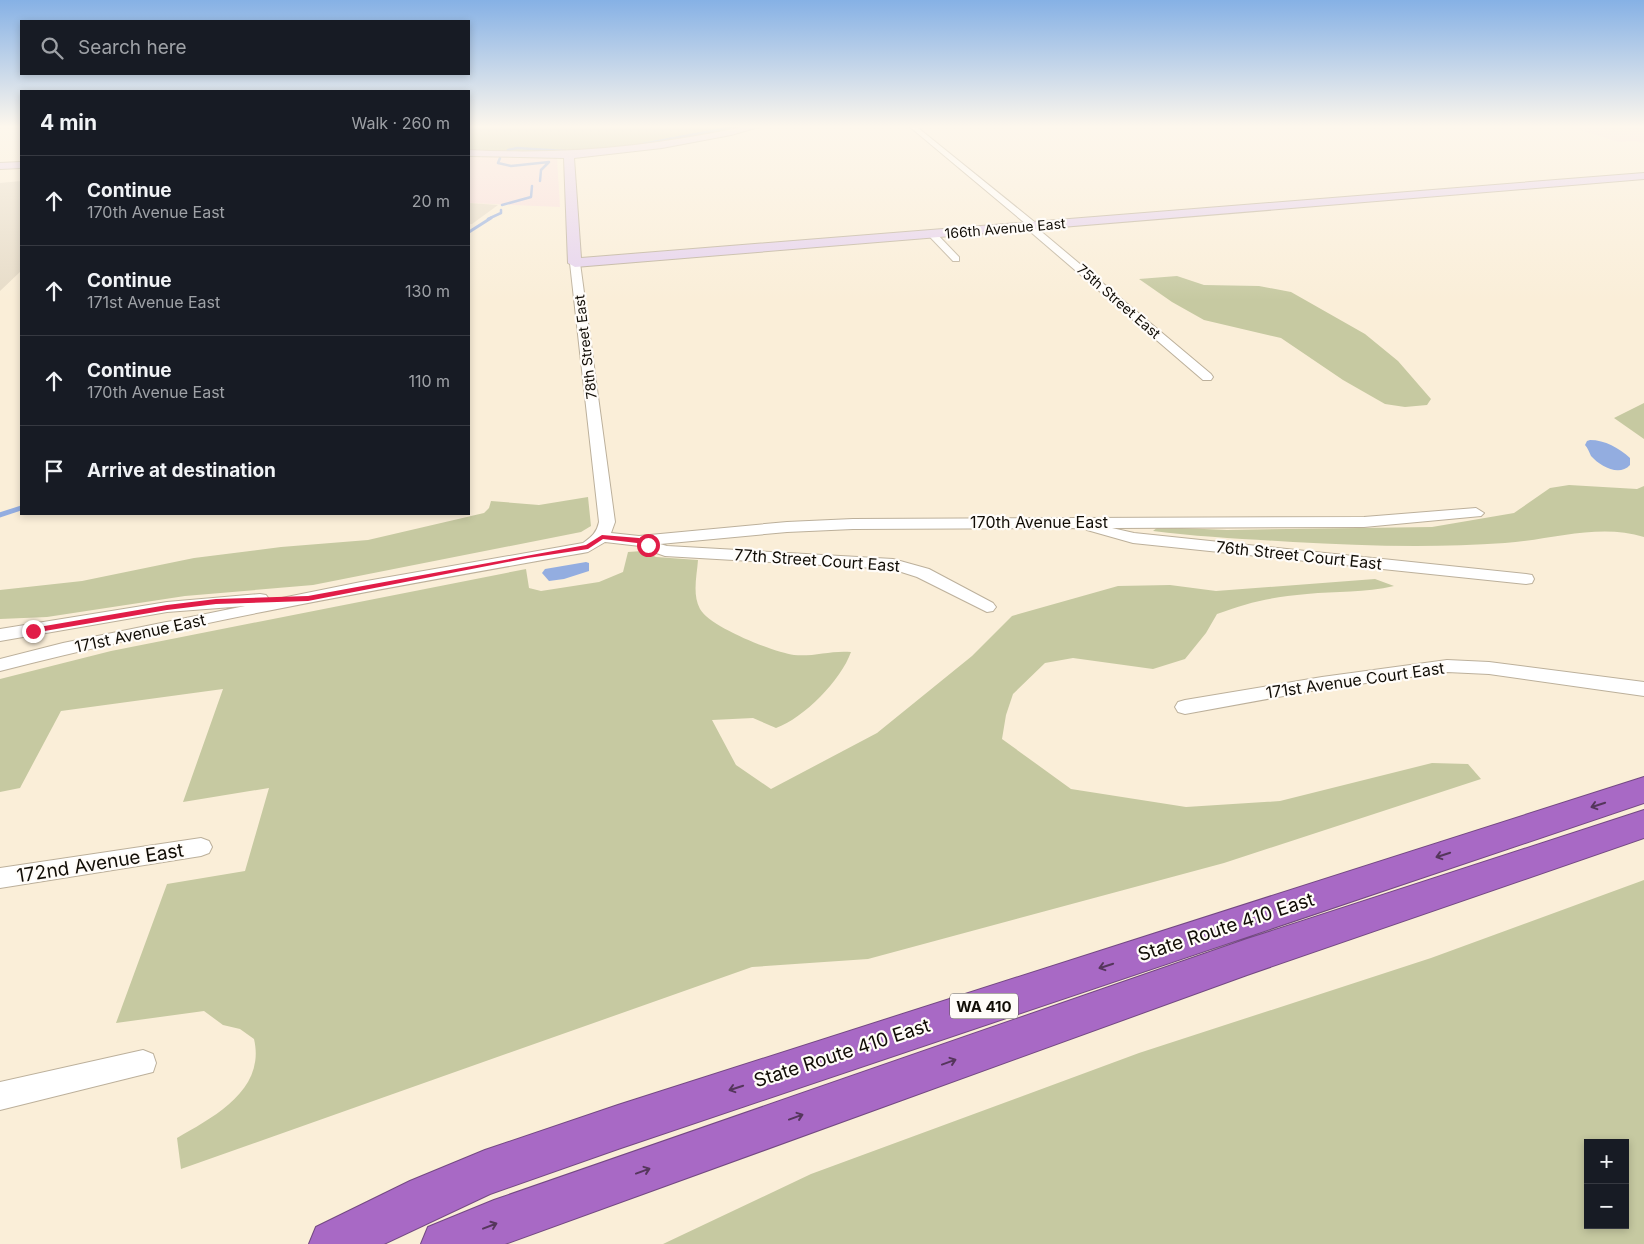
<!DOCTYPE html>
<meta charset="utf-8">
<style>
:root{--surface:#171b24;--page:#20242c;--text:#f1f3f6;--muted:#9ea1a6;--line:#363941}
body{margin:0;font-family:Inter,sans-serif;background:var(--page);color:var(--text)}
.controls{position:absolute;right:15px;bottom:15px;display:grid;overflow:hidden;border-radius:0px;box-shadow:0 2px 8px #0003}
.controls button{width:45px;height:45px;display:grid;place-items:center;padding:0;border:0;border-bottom:1px solid var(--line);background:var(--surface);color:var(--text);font:25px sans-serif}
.stop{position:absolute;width:15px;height:15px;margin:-11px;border:4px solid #e11d48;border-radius:50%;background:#fff}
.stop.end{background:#e11d48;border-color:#fff;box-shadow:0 1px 5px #0008}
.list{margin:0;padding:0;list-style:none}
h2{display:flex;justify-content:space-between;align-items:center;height:65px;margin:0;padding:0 20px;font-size:21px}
h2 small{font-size:16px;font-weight:400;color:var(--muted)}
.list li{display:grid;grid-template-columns:32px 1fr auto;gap:15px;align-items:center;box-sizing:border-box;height:90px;padding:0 20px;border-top:1px solid var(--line)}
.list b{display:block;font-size:19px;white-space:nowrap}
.list p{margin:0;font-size:16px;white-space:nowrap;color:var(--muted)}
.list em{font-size:16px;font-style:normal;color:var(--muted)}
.icon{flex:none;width:28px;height:28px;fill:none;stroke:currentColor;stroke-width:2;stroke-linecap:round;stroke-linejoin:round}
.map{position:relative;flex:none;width:1644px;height:1244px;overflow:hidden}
.search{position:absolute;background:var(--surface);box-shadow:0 2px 8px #0003;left:20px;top:20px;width:450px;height:55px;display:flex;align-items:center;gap:12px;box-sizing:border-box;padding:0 18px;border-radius:0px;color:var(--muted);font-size:19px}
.panel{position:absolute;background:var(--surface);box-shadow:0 2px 8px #0003;left:20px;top:90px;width:450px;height:425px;border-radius:0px}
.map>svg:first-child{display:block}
</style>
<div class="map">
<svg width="1644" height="1244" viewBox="0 0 1644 1244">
<rect width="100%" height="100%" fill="#faeed8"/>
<path fill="#f9dedb" d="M1570 127H1644V143L1634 141 1619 142Z
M469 155 557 158 560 207 469 203Z"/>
<path fill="#e6dbc7" d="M21 181V271L0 291V183Z
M469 203 498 205 472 224H469Z"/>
<path fill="#c6c9a1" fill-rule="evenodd" d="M469 127H749L642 147 523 154 469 151Z
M1177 276 1204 285 1259 286 1291 292 1365 334 1398 361 1431 399 1427 405 1405 407 1385 404 1343 380 1281 338 1204 320 1172 302 1139 279Z
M1644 403V439L1614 418Z
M1569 485 1637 489 1644 486V537C1599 523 1551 540 1505 543 1435 548 1363 546 1293 542 1246 539 1199 537 1153 531L1158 527 1227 530 1432 527 1514 513 1550 488Z
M588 497 591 526 581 532 313 585 185 596 47 617 0 619V590L82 581 194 558 281 547 368 540 484 513 489 508 491 501 539 505Z
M642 551 656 557 698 560C697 575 692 594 700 609 710 627 773 652 794 655 813 657 832 650 851 652 841 680 804 718 776 728L753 718 712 720 736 765 771 789 877 733 972 656 1012 616 1118 586 1170 585 1216 591 1375 579 1394 586C1365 593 1336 591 1307 594 1272 597 1249 602 1217 614L1206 633 1185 659 1153 669 1073 658 1045 663 1013 694 1006 715 1002 739 1071 789 1186 807 1280 801 1432 763 1468 764 1481 779 1224 863 868 959 752 967 181 1169 177 1138C214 1117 266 1090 254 1039L240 1029 223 1025 204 1011 116 1023 167 884 245 871 269 788 183 802 223 689 61 711 20 788 0 792V679L111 651 526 569 529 588 541 591 599 582 623 572 628 552Z
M1644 880V1244H663L811 1174 1139 1053 1431 958ZM1588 1143H1625V1225H1588Z"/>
<path fill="#93ade0" d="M1590 440C1605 440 1619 448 1630 458V465C1619 477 1600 466 1591 456 1589 452 1588 448 1585 445L1587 441Z
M586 562 589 563V571L564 579 549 581 542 573 545 569Z"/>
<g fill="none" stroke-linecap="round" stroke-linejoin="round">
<path stroke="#93ade0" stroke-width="2.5" d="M643 144 733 127
M508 150 517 148 565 151
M500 158 498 163 511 166 549 162 541 170 540 181
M502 205 531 197 532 186
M488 219 501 213V210"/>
<path stroke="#93ade0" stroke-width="3" d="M469 232 491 218"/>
<path stroke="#93ade0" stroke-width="5" d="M0 515 21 508"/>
<g stroke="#bcb09b" stroke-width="2">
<path id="street" d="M910 127H917L1037 224V228L1211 374 1213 377 1211 380H1203L1026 228V224Z
M929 232H935L959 257V261H953L929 236Z
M575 260 580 263 615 522 611 533 639 536 787 522 853 519 1364 517 1476 508 1484 513 1481 516 1364 527 1112 528 1134 533 1526 574 1532 575 1534 579 1532 583 1526 584 1133 543 1087 530 1085 528 853 529 787 532 660 544 667 546 893 559 929 569 993 603 996 607 993 611 987 612 917 577 892 569 665 556 642 548 640 546 605 542 588 552C391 587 194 621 0 671V659L63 643 245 606 167 612 0 641V629L167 602 260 594 266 595 269 599 267 601 361 582 583 543C592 537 597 532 599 522L570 263Z
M1447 660 1489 662 1644 682V696L1489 674 1447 672 1322 689 1185 714 1178 712 1175 707 1178 702 1185 700 1322 677Z
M201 838 209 841 212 847 209 853 201 856 0 888V868Z
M143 1050 153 1054 156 1063 153 1072 0 1110V1082Z"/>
</g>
<g stroke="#bcb09b" stroke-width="2">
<path id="secondary" d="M742 127H759L731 135 662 148 574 158 581 258 1644 173V179L575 267 568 263 564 158 469 156V150C562 155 651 147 742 127Z
M21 162V168L0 169V163Z"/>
</g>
<g stroke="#734982" stroke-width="2">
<path id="highway" d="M1644 777V803L618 1149 490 1194 384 1244H309L316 1227 410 1181 485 1150 618 1105Z
M1644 810V838L1247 975 505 1244H421L428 1227 494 1200 1247 939Z"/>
</g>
<use href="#street" fill="#fff" fill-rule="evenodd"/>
<use href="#secondary" fill="#e5d2ee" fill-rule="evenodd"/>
<use href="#highway" fill="#a869c5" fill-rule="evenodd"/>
</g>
<defs><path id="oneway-shaft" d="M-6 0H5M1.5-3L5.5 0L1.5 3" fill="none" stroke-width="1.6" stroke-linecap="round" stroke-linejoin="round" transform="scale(1.25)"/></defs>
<g stroke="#55365c">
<use href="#oneway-shaft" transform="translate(1598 805) rotate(162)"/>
<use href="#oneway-shaft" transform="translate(1443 855) rotate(162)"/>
<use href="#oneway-shaft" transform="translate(1106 966) rotate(162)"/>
<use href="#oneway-shaft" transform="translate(949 1062) rotate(-20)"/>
<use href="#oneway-shaft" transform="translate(736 1088) rotate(162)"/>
<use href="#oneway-shaft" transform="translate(796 1117) rotate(-20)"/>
<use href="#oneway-shaft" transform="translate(643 1171) rotate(-20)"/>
<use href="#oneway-shaft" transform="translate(490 1226) rotate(-21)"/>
</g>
<linearGradient id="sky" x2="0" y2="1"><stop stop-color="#86b1e5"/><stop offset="0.42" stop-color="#fdf7ed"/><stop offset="1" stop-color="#fdf7ed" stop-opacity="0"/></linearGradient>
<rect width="1644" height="301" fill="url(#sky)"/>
<path fill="#e11d48" d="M602 535 639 538 651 545 648 547 637 543 603 539 588 549 528 558 308 601 216 604 167 610 33 633 29 631 33 628 167 605 216 599 308 596 586 545Z"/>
<g text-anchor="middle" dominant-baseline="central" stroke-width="4.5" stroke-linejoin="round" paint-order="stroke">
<g font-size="14" fill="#110d06" stroke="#fffcf8">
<text transform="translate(1005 228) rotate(-5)">166th Avenue East</text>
<text transform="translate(1119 301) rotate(41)">75th Street East</text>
<text transform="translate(585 347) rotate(-97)">78th Street East</text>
</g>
<rect fill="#fffcf8" stroke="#58554f" stroke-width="1" x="950" y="993.5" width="68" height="25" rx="4"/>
<g font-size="15" font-weight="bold" fill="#110d06">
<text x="984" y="1006">WA 410</text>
</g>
<g font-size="16" fill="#110d06" stroke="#fffcf8">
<text x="1039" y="522">170th Avenue East</text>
<text transform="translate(1299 555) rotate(6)">76th Street Court East</text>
<text transform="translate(817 560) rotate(4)">77th Street Court East</text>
<text transform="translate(140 633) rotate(-12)">171st Avenue East</text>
<text transform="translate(1355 680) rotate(-8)">171st Avenue Court East</text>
</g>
<g font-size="19" fill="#110d06" stroke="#fffcf8">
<text transform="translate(100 863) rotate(-9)">172nd Avenue East</text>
<text transform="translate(1226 927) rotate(-18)">State Route 410 East</text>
<text transform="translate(842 1053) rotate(-18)">State Route 410 East</text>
</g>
</g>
</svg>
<div class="controls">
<button>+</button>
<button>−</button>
</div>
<div class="stop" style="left:648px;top:545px"></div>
<div class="stop end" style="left:33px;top:631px"></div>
<div class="search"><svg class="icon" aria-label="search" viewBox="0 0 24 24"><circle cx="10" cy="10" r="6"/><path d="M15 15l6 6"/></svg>Search here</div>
<section class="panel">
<h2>4 min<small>Walk · 260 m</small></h2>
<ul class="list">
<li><svg class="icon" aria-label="ahead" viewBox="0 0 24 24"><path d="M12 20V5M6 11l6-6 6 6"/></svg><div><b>Continue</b><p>170th Avenue East</p></div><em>20 m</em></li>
<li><svg class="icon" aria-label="ahead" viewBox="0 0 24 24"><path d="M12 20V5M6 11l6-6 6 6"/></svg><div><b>Continue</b><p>171st Avenue East</p></div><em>130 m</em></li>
<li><svg class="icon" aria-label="ahead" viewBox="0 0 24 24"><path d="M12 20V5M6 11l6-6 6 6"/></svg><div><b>Continue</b><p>170th Avenue East</p></div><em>110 m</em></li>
<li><svg class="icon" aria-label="arrive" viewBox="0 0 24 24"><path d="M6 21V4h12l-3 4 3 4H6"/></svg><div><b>Arrive at destination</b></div></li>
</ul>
</section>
</div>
